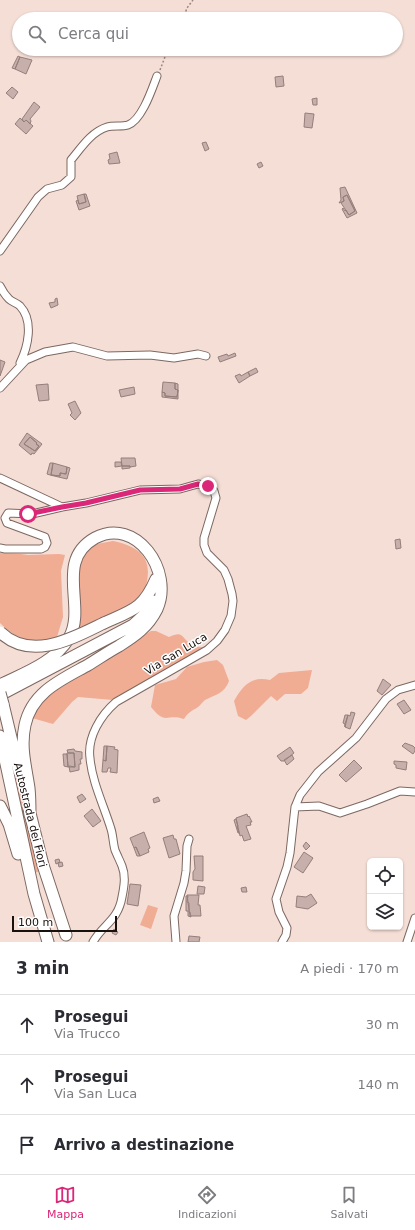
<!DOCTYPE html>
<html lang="it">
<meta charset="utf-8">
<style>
:root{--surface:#fff;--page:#f2f2f3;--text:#2b2b33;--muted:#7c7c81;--line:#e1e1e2;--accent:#db2777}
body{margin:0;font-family:"DejaVu Sans",sans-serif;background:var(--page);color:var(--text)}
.controls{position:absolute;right:12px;bottom:12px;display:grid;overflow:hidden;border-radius:6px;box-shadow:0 1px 3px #0004}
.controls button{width:36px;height:36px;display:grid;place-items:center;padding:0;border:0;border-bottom:1px solid var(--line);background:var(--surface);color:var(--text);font:20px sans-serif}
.scale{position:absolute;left:12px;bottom:10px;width:105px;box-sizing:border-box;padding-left:4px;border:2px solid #19110e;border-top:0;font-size:11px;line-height:14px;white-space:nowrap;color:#19110e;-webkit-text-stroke:3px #fff;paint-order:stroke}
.stop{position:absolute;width:12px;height:12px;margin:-9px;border:3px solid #db2777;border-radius:50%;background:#fff}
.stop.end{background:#db2777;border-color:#fff;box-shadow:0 1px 4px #0008}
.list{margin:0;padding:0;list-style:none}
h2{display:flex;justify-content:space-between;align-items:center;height:52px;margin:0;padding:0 16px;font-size:17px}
h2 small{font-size:13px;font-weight:400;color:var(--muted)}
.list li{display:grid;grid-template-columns:26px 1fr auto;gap:12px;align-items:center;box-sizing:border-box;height:60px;padding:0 16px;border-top:1px solid var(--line)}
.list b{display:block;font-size:15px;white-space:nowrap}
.list p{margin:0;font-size:13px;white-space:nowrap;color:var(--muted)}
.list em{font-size:13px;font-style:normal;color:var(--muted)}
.icon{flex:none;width:22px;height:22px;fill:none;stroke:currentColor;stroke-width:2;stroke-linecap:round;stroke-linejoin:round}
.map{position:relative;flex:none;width:415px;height:942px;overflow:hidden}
.search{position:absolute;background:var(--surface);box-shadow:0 1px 3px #0004;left:12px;right:12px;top:12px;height:44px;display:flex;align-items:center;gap:10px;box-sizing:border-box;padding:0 14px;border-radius:22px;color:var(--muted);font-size:15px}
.sheet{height:232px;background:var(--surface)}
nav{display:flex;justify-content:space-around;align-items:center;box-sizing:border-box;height:56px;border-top:1px solid var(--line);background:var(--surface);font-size:11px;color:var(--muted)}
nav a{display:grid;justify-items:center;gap:2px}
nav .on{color:var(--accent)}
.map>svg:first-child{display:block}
</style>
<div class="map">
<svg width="415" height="942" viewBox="0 0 415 942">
<rect width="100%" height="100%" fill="#f5ded6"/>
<path fill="#f1ac94" d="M113 541C136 546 152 555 147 581 146 588 142 597 136 602 132 605 127 607 122 609 108 617 93 623 77 628L78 564 87 551 90 548 97 544Z
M0 553 21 554 28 555 59 554 65 555 61 571 63 617 57 637C33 644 18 641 0 623Z
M151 631H156L169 637C184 630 181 638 191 644 195 647 199 647 204 647L202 651 164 670 113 700 78 697 72 702 53 724 32 718 40 704 50 694Z
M217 660 223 665 229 681C225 693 215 695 205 700 202 702 201 705 198 707 192 711 188 712 184 719 166 713 166 726 151 707L155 685 176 679 187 667 204 662Z
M312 670 308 688 301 694H285L277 701 271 696 251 716 246 720 238 716 234 701C243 685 251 676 270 680L279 673Z
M16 774 40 871 34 873 13 775Z
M148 905 158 908 151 929 140 925Z"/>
<path fill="#c7afab" stroke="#957f7b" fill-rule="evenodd" d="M262 49H278V50L268 52V50H263Z
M18 56 20 57 15 69 12 68Z
M20 57 32 60 26 74 15 69Z
M283 76 284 86 276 87 275 77Z
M12 87 18 92 13 99 6 93Z
M317 98V105H313L312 99Z
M34 102 40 107 30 119 31 121 30 124 26 120 24 122 22 119Z
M305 113 314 114 312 128 304 127Z
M20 118 24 122 26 120 33 126 26 134 15 124Z
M206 142 209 149 205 151 202 143Z
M117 152 120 163 109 164 108 160 110 159 109 154Z
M261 162 263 166 259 168 257 164Z
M345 187 357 213 347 218 342 209 343 208 345 211 346 210 349 215 355 211 347 195 343 197 344 201 339 203 341 200 340 188Z
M84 194 86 202 79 204 77 196Z
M84 194H86L90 206 79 210 76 201 78 200 79 204 86 202Z
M347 195 355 211 349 215 341 203 344 201 343 197Z
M57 298 58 305 51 308 49 303 55 302V299Z
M235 353 236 356 220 362 218 357 227 354 228 356Z
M0 360 5 362 0 376Z
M256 368 258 372 250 376 248 372Z
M248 372 250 376 239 383 235 376 240 374 241 376Z
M163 382 175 383V389L178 390 177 397 165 396V393L162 392Z
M175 383 178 384V399L162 397V392L165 393V396L177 397 178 390 175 389Z
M48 384 49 400 39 401 36 385Z
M134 387 135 394 121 397 119 390Z
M75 401 81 413 75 420 70 415 72 413 68 404Z
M27 433 42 444 34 454 32 453 31 455 19 445ZM30 437 37 443 36 444 39 446 35 451 24 444Z
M30 437 37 443 36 444 39 446 35 451 24 444Z
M121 458H135L136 466 130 467V466H122Z
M115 462H121L122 466H130V468L122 469V466L115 467Z
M50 463H53L51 475 60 476V473L66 474 67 467 70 468 67 479 50 475 47 474Z
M53 463 67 467 66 474 60 473V476L51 475Z
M400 539 401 548 396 549 395 540Z
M383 679 391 685 382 695 377 691Z
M404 700 411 710 404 714 397 704Z
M351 712 355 713 350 729 345 727V724L348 715 350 716Z
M345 715H348L345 727V724L343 723Z
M405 743 413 746 415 748V751L413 754 402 746Z
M104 746H107L106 761 103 760Z
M107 746 115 747 114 749 118 750 117 773 110 772 111 768H108L107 772H102L103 760 106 761Z
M290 747 294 753 284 761H281L277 756Z
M74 749 75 751 82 752V759H80L81 764H79V770L70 772 69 766 75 767 74 753H68L67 750Z
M67 753H74L75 767H68Z
M63 754H67L68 767 64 766Z
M292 755 294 759 287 765 284 760Z
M354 760 362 768 346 782 339 775Z
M394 761 407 762 406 770 396 768V765L394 764Z
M82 794 86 799 80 803 77 797Z
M158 797 160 801 154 803 153 799Z
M92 809 101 821 93 827 84 816Z
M247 814 248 817 249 816 252 822H250L251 825 246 826 251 839 244 841 242 835 240 836 236 818Z
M236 819 238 826H237L239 833H238L234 820Z
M144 832 150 848 148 849 149 852 140 856 136 847 134 848 130 838Z
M173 835 174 839H176L180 854 169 858 163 838Z
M306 842 310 846 306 850 303 846Z
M136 847 140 856H137L134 848Z
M304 852 313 858 303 873 294 867Z
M194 856H203V881L193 880V872L195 869Z
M59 859 60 862 56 864 55 860Z
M62 862 63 866 59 867 58 863Z
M130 884 141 885 138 906 127 904Z
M198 886 205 887 204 894H197Z
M246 887 247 892H242L241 888Z
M311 894 317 903 308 909 296 907 297 896 306 897Z
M187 895H199L198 905H200L201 916H190Z
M186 896H188L187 902 189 903V912H190L191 917 188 916V911H186Z
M114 929 118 932 116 935 112 933Z
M189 936 200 937 199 942H188Z"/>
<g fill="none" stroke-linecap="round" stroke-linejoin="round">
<g stroke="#7c6861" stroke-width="9">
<path id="minor" d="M0 251 38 197 47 189 62 185 71 177V160C81 148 91 132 107 127 113 125 122 127 128 125 142 120 152 89 157 76
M0 286C2 290 6 296 9 299 12 302 17 303 20 306 34 321 28 347 20 363
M0 388 26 360 45 352 73 347 107 356 150 355 174 358 198 354 206 356
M0 478 62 507
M0 548 5 549H41L45 547 47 543 45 537 7 523 5 518 8 513 32 514 62 507 86 503 140 490 180 489 198 484 208 486 214 491 216 498 204 538V545L207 553 224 570 228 579 232 594 233 601 231 616 225 630 217 641 207 650 116 702C101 715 87 737 90 758 92 782 104 806 111 829 113 835 113 843 115 850 117 855 120 861 122 866 126 876 124 887 122 897 118 921 103 924 93 942
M295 807 319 806 340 813 367 804 400 791 415 792
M176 942 174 916 184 883 186 871 187 846 189 839
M282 942 286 935 287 928 279 912 276 899 287 867 290 853 295 807 300 795 318 772 356 738 386 699 398 690 415 685
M407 942 415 918"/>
</g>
<g stroke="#7c6861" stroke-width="13">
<path id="highway" d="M104 623C133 610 143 609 156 579
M0 685C24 673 54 663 69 638 87 607 54 561 95 538 136 516 174 571 157 609 148 627 135 636 119 646 108 652 98 659 88 665 61 680 32 692 25 725 20 747 26 767 29 788 30 797 30 806 30 815
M0 695 133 625 144 615 153 601
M3 704 19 771
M0 736 34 894 48 942
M0 806 9 824 18 854
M29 809 43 865 66 935"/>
</g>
<path stroke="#988782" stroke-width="1.5" stroke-dasharray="2 2" stroke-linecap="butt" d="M183 19 187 8 193 0
M160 70 168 49"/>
<use href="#minor" stroke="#fff" stroke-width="7"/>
<use href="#highway" stroke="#fff" stroke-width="11"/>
<g stroke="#7c6861" stroke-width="13" stroke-linecap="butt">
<path id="highway-bridge" d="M0 632C31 662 73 638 104 623
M0 693 3 704"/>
</g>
<use href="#highway-bridge" stroke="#fff" stroke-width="11"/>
</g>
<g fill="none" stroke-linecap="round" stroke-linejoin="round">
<path stroke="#db2777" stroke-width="5" d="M28 514 62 507 86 503 140 490 180 489 198 484 208 486"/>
</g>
<g text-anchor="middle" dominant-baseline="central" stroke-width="3" stroke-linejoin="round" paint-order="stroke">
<g font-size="11" fill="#19110e" stroke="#fff">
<text transform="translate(176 654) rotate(-31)">Via San Luca</text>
<text transform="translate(30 815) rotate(76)">Autostrada dei Fiori</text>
</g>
</g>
</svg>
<div class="controls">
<button><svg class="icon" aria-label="locate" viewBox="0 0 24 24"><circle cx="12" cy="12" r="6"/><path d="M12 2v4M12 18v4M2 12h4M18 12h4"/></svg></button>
<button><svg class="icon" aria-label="layers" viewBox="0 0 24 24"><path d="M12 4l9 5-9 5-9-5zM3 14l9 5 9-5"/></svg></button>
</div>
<div class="scale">100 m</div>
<div class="stop" style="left:28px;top:514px"></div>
<div class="stop end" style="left:208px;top:486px"></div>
<div class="search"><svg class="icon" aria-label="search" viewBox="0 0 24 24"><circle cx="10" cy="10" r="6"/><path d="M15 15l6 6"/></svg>Cerca qui</div>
</div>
<section class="sheet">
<h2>3 min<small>A piedi · 170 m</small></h2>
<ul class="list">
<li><svg class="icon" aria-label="ahead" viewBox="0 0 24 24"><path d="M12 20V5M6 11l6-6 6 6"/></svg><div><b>Prosegui</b><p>Via Trucco</p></div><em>30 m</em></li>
<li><svg class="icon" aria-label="ahead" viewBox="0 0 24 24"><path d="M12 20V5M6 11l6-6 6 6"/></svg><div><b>Prosegui</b><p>Via San Luca</p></div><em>140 m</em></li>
<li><svg class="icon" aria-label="arrive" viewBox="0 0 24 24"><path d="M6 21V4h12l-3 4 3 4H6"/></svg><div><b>Arrivo a destinazione</b></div></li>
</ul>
</section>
<nav>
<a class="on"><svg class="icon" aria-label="map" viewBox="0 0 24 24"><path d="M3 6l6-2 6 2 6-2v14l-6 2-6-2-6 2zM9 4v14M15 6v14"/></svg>Mappa</a>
<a><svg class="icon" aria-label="directions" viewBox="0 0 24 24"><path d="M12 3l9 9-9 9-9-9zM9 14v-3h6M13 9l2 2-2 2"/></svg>Indicazioni</a>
<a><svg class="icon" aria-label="saved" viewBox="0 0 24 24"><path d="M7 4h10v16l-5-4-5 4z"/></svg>Salvati</a>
</nav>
